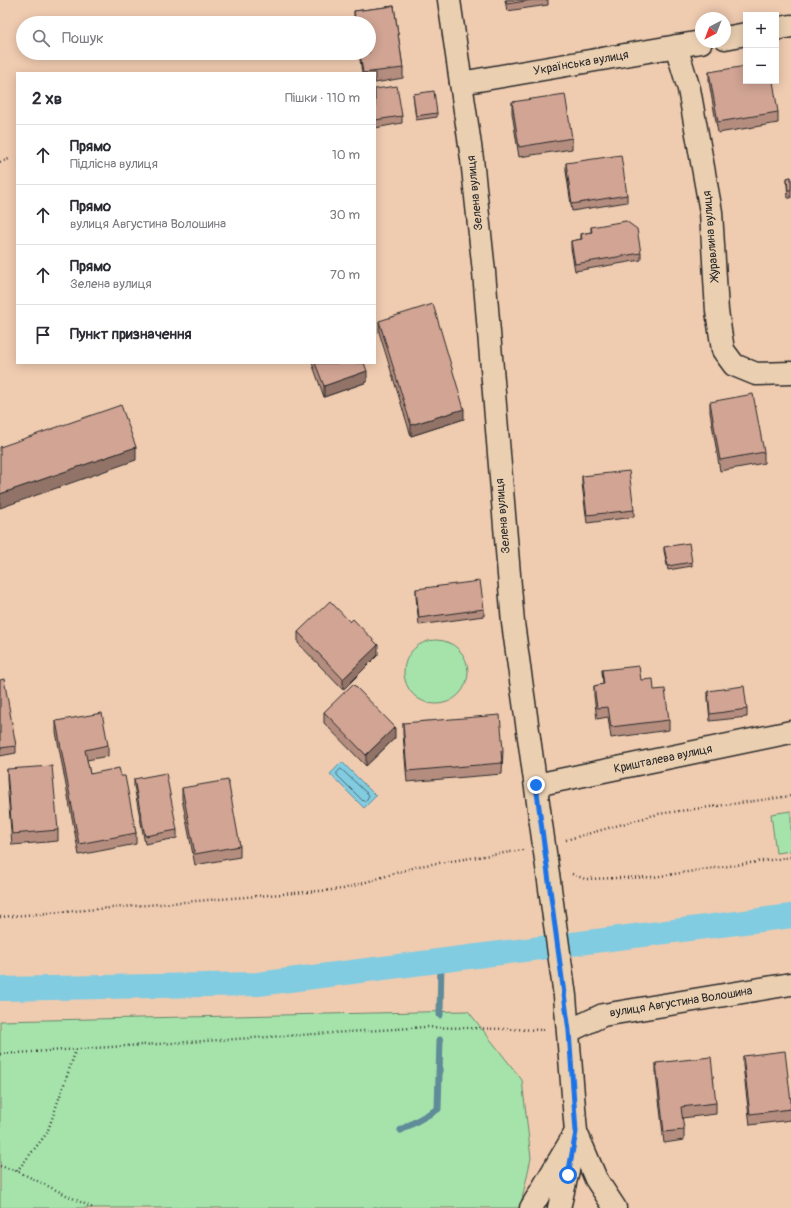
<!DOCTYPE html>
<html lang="uk">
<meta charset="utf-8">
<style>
:root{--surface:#fff;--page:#f2f2f3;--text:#2b2b33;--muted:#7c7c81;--line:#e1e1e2}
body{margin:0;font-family:Pangolin,sans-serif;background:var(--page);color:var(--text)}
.controls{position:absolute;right:12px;top:12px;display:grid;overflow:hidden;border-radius:0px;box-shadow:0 2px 10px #0003}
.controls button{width:36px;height:36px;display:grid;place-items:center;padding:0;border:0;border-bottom:1px solid var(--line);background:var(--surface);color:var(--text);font:20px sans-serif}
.compass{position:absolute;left:695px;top:12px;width:36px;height:36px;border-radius:50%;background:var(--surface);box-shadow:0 2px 10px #0003;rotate:222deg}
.stop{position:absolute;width:12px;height:12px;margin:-9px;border:3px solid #1a73e8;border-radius:50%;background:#fff}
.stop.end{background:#1a73e8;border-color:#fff;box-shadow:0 1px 4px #0008}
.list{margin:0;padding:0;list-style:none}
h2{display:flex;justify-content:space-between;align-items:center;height:52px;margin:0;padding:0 16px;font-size:17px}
h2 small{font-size:13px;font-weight:400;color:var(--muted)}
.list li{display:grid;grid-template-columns:26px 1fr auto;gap:12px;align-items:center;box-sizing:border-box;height:60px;padding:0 16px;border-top:1px solid var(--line)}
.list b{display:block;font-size:15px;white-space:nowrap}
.list p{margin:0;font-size:13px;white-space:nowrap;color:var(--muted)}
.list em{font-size:13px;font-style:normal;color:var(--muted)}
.icon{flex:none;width:22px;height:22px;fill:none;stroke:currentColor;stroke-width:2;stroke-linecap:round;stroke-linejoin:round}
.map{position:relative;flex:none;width:791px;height:1208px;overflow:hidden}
.search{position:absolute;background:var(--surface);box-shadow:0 2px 10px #0003;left:16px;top:16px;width:360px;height:44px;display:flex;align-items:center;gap:10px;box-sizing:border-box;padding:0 14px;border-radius:22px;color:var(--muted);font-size:15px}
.panel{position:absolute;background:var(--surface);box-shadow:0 2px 10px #0003;left:16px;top:72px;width:360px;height:292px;border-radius:0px}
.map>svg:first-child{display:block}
</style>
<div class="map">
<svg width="791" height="1208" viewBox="0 0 791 1208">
<rect width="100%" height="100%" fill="#efcbb0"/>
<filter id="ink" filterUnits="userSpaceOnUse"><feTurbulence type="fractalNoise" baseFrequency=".025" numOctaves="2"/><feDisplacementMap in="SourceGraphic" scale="8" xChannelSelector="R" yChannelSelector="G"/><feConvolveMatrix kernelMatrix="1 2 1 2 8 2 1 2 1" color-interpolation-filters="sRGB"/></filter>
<g filter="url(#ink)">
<path fill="#a5e3ab" stroke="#68876b" d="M404 672a32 32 0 1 1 64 0a32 32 0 1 1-64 0Z
M791 811V851L776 853 771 814Z
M468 1011 522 1080 531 1158 520 1208H0V1021Z"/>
<path fill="#81cce1" stroke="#5f8c98" d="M342 762 376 796 364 808 330 774Z"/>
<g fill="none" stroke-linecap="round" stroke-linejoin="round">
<path stroke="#4d6b74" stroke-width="1" d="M341 769 369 795 366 801H363L337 775V773Z"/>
<path stroke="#5f8c98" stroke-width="7" d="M440 1015 441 961
M401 1130 438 1109 440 1040"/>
<path stroke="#81cce1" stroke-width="24" d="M0 989 258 984 791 916"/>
<g stroke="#2b2b2b" stroke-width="25">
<path id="street" d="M776 29 791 26
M725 38 746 34
M676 46 689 89 711 212 717 311 723 350 734 365 756 374 791 373
M461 83 701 42
M536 785 791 732
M569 1031 603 1015 791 984
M531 1208 576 1132
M559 1208 573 1149"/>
</g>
<g stroke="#2b2b2b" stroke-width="25">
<path id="secondary" d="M449 0 472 159 484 272 513 623 565 996 576 1132 596 1179 615 1208"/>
</g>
<path stroke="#2b2b2b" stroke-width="2.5" stroke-dasharray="1 3" stroke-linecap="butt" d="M0 162 9 159
M566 840 658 814 791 796
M572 874 585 879 653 877 791 857
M0 917 343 889 419 866 523 850
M0 1054 426 1027 545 1030
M0 1166 17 1171 93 1208
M17 1171 47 1133 76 1050"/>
<use href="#street" stroke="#eacfb1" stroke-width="22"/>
<use href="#secondary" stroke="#eacfb1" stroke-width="22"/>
</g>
<path fill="#b48d7f" stroke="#2b2b2b" d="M505 0H548V5L507 11Z
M394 6 403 68V78L375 83V73H362L359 53H369V23H354V11Z
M709 72 778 112V123L718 133 709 82Z
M375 89 402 116V123L375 128Z
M413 94 437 113V117L416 120Z
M512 102 572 138V149L519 157 512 113Z
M566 163 627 195V202L572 211 566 171Z
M791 177V198H788L787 185V178Z
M591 227 641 253V260L575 271 571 248V241L581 239V234L591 232Z
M379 321 464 419 411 436 379 332Z
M312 363H364L367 382 324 397Z
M710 402 764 452V463L720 471 710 412Z
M582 476 634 510V517L587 523 582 484Z
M664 547 692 562V566L668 570 664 551Z
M416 589 484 609V616L419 625 416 597Z
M298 632 378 655 343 690 298 643Z
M602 670 641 680 654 690 669 720V730L611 738 608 717 597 719 594 696V686L603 684Z
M0 680 16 746V753L0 756Z
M708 691 747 709V717L710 721 708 699Z
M324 712 395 738 366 766 324 723Z
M56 721 108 745V756L87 760 90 774 121 776 136 833V844L79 855 56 732Z
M403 723 503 750 502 774 407 782 403 734Z
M7 769 58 830V841L12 845 7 780Z
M134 779 177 830V838L145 844 134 786Z
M182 788 240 846V857L195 865 182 799Z
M743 1056 791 1102V1120L750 1125 743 1066Z
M656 1063 716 1103V1114L682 1118 684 1130V1140L664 1143 656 1074Z"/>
<path fill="#927368" stroke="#2b2b2b" d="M367 371V382L324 397V386Z
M464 409V419L411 436V425Z
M136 447V460L0 508V494Z
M378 645V655L343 690V679Z
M395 727V738L366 766V755Z"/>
<path fill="#d1a494" stroke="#2b2b2b" d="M506 0H532L507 4Z
M394 6 403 68 363 73 360 53H369V23H356L354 11Z
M746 66V81H773L778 112 718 122 709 72Z
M397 86 402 116 375 120V89Z
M434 91 437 113 416 116 413 94Z
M565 94 572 138 519 147 512 102Z
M621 155 627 195 572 204 566 163Z
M791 177V190H788L787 178Z
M626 221 637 229 641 253 575 264 571 241 582 239 581 234 592 232 591 227Z
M433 304 464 409 411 425 379 321Z
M315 363H364L367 371 324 386Z
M753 394 764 452 720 460 710 402Z
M121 405 136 447 0 494V447Z
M629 471 634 510 587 515 582 476Z
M689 543 692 562 668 566 664 547Z
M480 581 484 609 419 618 416 589Z
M330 601 350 622 353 619 378 645 343 679 298 632Z
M639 666 641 680 653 679 654 690 665 689 669 720 611 727 608 707 597 708 594 686 604 684 602 670Z
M4 679 16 746 0 748V680Z
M353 684 395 727 366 755 324 712Z
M744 686 747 709 710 714 708 691Z
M102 713 108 745 85 750 90 774 119 768 121 776H125L136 833 79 844 56 721Z
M500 715 503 750 501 751 502 763 407 771 403 723Z
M52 766 58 830 12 834 7 769Z
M166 773 177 830 145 836 134 779Z
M228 780 240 846 195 854 182 788Z
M785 1051 791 1102V1109L750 1114 743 1056Z
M711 1057 716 1103 681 1107 684 1130 664 1132 656 1063Z"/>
</g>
<g fill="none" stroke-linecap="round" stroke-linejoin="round" filter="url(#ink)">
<path stroke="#1a73e8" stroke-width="5" d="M536 785 569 1031 576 1132 568 1175"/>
</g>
<g text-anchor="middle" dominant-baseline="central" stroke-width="3" stroke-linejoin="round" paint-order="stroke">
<g font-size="12" fill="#2b2b2b" stroke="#eacfb1">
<text transform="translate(581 63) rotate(-10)">Українська вулиця</text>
<text transform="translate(475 193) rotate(-96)">Зелена вулиця</text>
<text transform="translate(711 236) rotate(-95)">Журавлина вулиця</text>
<text transform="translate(503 516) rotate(-95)">Зелена вулиця</text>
<text transform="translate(663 759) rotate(-12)">Кришталева вулиця</text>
<text transform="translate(681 1002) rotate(-9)">вулиця Августина Волошина</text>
</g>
</g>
</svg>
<div class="controls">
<button>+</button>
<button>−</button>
</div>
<svg class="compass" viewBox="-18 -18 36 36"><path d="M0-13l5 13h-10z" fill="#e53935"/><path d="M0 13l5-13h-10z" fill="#7c7c81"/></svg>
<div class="stop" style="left:568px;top:1175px"></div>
<div class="stop end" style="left:536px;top:785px"></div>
<div class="search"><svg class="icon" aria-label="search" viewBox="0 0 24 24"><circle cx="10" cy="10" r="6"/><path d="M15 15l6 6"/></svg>Пошук</div>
<section class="panel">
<h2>2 хв<small>Пішки · 110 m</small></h2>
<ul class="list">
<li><svg class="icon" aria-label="ahead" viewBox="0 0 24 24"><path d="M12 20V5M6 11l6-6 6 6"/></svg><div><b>Прямо</b><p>Підлісна вулиця</p></div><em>10 m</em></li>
<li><svg class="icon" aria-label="ahead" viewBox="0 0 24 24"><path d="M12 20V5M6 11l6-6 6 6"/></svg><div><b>Прямо</b><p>вулиця Августина Волошина</p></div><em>30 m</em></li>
<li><svg class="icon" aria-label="ahead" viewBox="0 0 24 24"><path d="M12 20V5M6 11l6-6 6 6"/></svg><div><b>Прямо</b><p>Зелена вулиця</p></div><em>70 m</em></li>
<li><svg class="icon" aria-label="arrive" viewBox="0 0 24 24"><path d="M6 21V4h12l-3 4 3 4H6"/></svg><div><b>Пункт призначення</b></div></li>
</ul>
</section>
</div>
